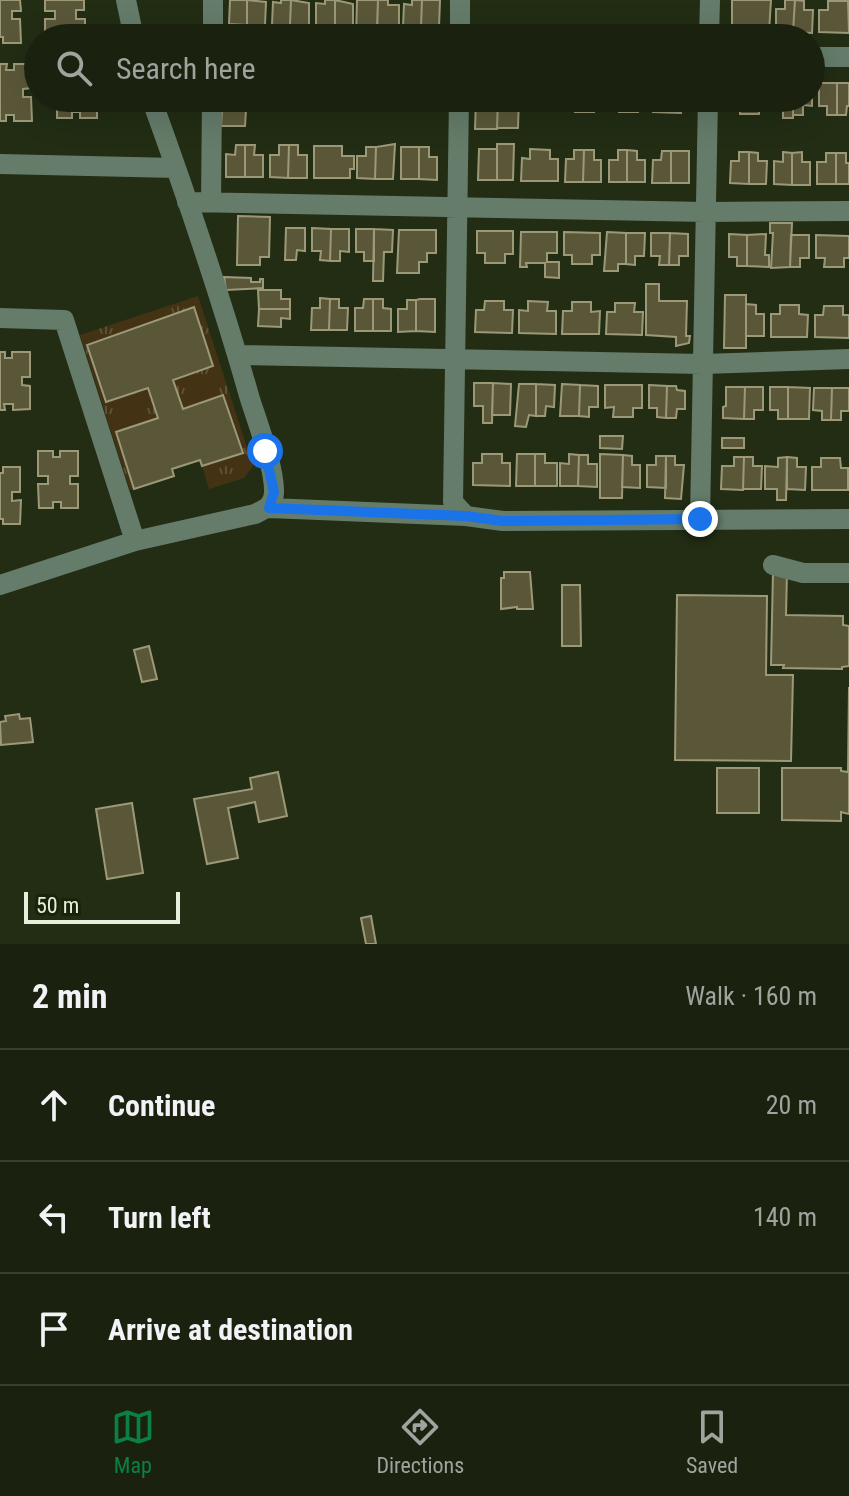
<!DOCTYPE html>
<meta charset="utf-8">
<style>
:root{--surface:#1a220f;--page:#232a18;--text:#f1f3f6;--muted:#9fa49e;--line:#383f2f;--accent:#0b8043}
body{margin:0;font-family:"Roboto Condensed",sans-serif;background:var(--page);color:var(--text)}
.scale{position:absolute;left:24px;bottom:20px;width:156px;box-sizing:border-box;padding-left:8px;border:4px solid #e6eede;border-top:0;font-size:22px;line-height:28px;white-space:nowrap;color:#e6eede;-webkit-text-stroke:6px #19230a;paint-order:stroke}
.stop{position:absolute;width:24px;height:24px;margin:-18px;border:6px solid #1a73e8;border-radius:50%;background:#fff}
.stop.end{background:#1a73e8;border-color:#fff;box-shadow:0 2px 8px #0008}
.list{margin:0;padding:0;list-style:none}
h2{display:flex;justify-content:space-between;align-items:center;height:104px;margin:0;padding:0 32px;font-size:34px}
h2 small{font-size:26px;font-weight:400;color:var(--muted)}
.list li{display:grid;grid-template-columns:52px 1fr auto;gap:24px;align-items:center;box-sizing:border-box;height:112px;padding:0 32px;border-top:2px solid var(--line)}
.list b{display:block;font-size:30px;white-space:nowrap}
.list em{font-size:26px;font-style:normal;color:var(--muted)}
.icon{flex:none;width:44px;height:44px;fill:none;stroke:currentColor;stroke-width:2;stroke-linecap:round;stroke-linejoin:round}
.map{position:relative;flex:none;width:849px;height:944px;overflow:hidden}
.search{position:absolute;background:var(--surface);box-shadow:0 8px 32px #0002;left:24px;right:24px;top:24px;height:88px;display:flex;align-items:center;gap:20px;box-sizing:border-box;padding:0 28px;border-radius:44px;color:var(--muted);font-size:30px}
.sheet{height:440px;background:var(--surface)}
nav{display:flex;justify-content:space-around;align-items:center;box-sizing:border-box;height:112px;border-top:2px solid var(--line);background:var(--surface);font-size:22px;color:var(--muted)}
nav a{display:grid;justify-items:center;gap:4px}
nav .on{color:var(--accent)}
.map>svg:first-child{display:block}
</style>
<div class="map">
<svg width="849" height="944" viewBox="0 0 849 944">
<defs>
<pattern id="grass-tufts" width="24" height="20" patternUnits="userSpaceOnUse" patternTransform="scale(2)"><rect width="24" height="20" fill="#433214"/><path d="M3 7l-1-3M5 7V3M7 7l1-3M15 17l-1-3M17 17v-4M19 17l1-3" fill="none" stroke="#5e5036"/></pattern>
</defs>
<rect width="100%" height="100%" fill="#222d14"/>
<path fill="url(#grass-tufts)" d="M198 296 253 466 244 478 209 489 202 466 242 453 223 396 183 409 173 380 213 366 194 308 87 345 106 402 148 388 158 418 116 432 134 489 130 490 80 335Z"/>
<path fill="#5a5739" stroke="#9c9979" stroke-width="2" d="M0 0H20L21 11H12V19H20L21 43H3V37H0Z
M45 0H84V10H76V19H85V38H45V19H55V11H45Z
M230 0H247V25L229 24Z
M247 0 266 2 265 25H247Z
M281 0H291L290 25H272L273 2 281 3Z
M291 0 309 3V26L290 25Z
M325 0H335V26L316 25V3L325 4Z
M335 0 353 4V26H335Z
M357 0H378L377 37H356Z
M378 0H388V5H399V26H377Z
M412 0H422L421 27H403L404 4 412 5Z
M422 0H440L439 27H421Z
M732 0H771L769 32 732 33Z
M785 0H795L793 32H776V9H785Z
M795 0 804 1V10H813L812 33 793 32Z
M828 1H848L849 33 819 32V10H828Z
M0 64H7L6 70H14V64H31L32 88 23 89V97H31L32 121H14V115H6V121H0Z
M812 83V106L803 105V115H793V98H811Z
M819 83H837V115H827V106H819Z
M837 83H849V106H847L846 115H837Z
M57 98H97V118H80V112H72V118H57Z
M314 98H332V108H314Z
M476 98H498L497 129H475Z
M498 98H519L518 128H497Z
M540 98H559V102H551V111H540Z
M567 98H603V103H594V112H575V102H567Z
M610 98H629V112H619L618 102H610Z
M629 98H647V103H638V112H629Z
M654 98H690V104H682L681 113 653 112Z
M732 98H768V105H759V114H740V104L731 105Z
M775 98H793V118H783V105H775Z
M222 110H246L245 126H221Z
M395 144 393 179H375L376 147Z
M497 144H514L513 180H497Z
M236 145H245V177H226V154L235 155Z
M245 145H255L254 155H263V177H245Z
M279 145H289L288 178 270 177V155H279Z
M289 145H298V155H307V178H288Z
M314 146H342V156H354V169H350V178H314Z
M366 147H376L375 179 357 178V156H366Z
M401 147H419V179H401Z
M419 147H429V157H437V180L419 179Z
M479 149H497V180H478Z
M530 149 550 150V159H558V181H521L522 158 530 159Z
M574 150H584L583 182H565L566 159H574Z
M584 150H594V160H601V182H583Z
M618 150H627V182H609V160H618Z
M627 150 637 151V160H645V182H627Z
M662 151H671V183H652L653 160H661Z
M671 151H689V183H671Z
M739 152H749V184L730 183 731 161H739Z
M749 152 758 153V161H767L766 184H749Z
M783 152 792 153V185L774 184V161L783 162Z
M802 152V162H810V185H792V153Z
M826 153H836V184H817V162H826Z
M836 153H846V163H849V184H836Z
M238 216 270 217 269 257H260V265H237Z
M770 223H792L790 267 771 268 773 233H770Z
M286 228H305V251L297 250 296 260H285Z
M312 228 331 229 330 261 320 260 321 251H312Z
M331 229H349V252L340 251V261H330Z
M356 229H374V261H364V252H356Z
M374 229 393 230 392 252H384L383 281H373Z
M399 230H436V253H427V262H419V273H397Z
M477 231H513V254H505V263H485V253H477Z
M521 232H557V253H547V262H559V278L545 277V263H526L527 267H520Z
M564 232 600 233V255H592V264H572V255H564Z
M607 232 626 233V264H618V271H604Z
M626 233H645L644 256H635V265L626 264Z
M651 233H670L669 265H659L660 256H651Z
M670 233 688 234V256H679V265H669Z
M729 234 747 235V266H737V257H729Z
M766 234 765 255H769V267L747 266V235Z
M791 235H809V258H800V267H790Z
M816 235 849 236V258H844V267H824L825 258H816Z
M224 277 251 278V282H260V279H263V288L226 290Z
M646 284H659V301H687L686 336H690L689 343 676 346V337L646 335Z
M258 290H281V299H290V309H259Z
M725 295H746V348H724Z
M320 298 330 299 329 330H311L312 308H320Z
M330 299H339V308H348L347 330H329Z
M364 299H373V331H355V308H363Z
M373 299H383V308L391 309V331H373Z
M420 299H435V332L416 331V300Z
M407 300H416V331L398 332V309H407Z
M485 301H504V310H513L512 333 475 332 476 310H484Z
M528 301 548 302 547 311H556V334L519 333V310L528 311Z
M572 302H591V312L600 311 599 334H562L563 311H572Z
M615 303H635L634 312H643L642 335 606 334 607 312H615Z
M746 304 756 305V314H764V336H746Z
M780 305H799V314L808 315 807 337H771V314H780Z
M824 306H843V315H849V338L815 337V315H823Z
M194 307 213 366 173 380 183 409 223 395 243 453 202 466 200 460 172 469 174 476 134 489 116 432 158 418 148 388 106 402 87 345Z
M259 309H290V319L281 318V327L258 326Z
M0 352H5V358H12V352H30V377H22V385L30 386V409L13 410V404H4L5 410H0Z
M474 383H493L492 423H483V406H474Z
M493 383 511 384 510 415H492Z
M519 384H536V416L529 415 526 427 515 426Z
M536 384 555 385 554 407 546 406 545 416H536Z
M562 384 580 385 579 416H560Z
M580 385 598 386V407H589V417L579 416Z
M605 385H642V408H633V417H613L614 407 605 408Z
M649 385 667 386 666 418 657 417V408H649Z
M667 386H676L677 390 685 391V409H677L676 418H666Z
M726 387H745L744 419 723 418V407L726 406Z
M745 387H763V410H754V419H744Z
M770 387H788V419H778V410H770Z
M788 387 810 388 809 419H788Z
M814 388H832L831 420H822V411L813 410Z
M832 388H849V411H841V420H831Z
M600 436H623L622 449 600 448Z
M722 438H744V448H722Z
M38 451H53V457H60V451H78V476H70V484H78V508H61V502H53V508H39L38 484H48V476H38Z
M482 454H502V463H510V486L473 485V463H482Z
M517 454H535V486H516Z
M535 454H545V463H557V486H535Z
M569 454 579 455 578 486H560V463L569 464Z
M600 454 623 455 622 498H600Z
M579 455H588V464H597V487L578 486Z
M623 455 632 456V465H640V488L622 487Z
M656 456H666V488L647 487V465H656Z
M666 456H675V465H684L681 499 665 498Z
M734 457H744L743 490 721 489 722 466H734Z
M744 457H753V466H762L761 489H743Z
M787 457 797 458V467H806L805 490 787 489Z
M787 457 786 500H777V489H765V466L778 467V458Z
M821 458H840L841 468H848V490H812V467H821Z
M3 467H20V492H12V501L21 500 20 524H3V519H0V473H3Z
M504 572H530L533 609H517V607L501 609V578H504Z
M773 572H787L786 615 843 616V625L849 626V666L842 667V669L783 668 784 665H771Z
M562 585H580L581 646H562Z
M677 595 767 596 766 675H793L791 761 675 760Z
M149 646 157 679 142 682 134 650Z
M849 687V814L841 812V821L782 820V768H841V771L848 772Z
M19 714 20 719 30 718 33 742 1 745 0 722 6 721 5 716Z
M717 768H759V813H717Z
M278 772 287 816 259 822 255 802 228 808 238 858 207 864 194 799 252 789 250 778Z
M132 803 143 873 107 879 96 809Z
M371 916 376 944H366L361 918Z"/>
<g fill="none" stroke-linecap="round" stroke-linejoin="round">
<path stroke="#657c6a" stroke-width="20" d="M126 0 134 38
M213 38V0
M460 38V0
M709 38 710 0
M811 57H849
M459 98 453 502 466 516 503 521 849 519
M0 164 176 168
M187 202 706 212 849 211
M211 202 212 98
M0 318 64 320 135 541
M238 355 703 364 849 359
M269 508 466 516
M700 519 708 98
M773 565 803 573H849
M0 585 135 541 255 514C265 509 273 506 274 493 275 469 258 424 250 399 221 297 187 197 151 98"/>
</g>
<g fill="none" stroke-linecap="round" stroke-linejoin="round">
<path stroke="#1a73e8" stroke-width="10" d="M265 451 274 492 269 508 466 516 503 521 700 519"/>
</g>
</svg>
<div class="scale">50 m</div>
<div class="stop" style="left:265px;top:451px"></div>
<div class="stop end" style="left:700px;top:519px"></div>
<div class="search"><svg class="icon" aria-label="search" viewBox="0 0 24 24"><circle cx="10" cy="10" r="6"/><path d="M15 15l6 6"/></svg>Search here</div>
</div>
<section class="sheet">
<h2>2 min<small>Walk · 160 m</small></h2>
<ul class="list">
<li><svg class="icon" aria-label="ahead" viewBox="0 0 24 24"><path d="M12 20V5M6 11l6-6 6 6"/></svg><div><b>Continue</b></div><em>20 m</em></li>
<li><svg class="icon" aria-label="left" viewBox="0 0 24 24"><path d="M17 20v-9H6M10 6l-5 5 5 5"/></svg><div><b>Turn left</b></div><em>140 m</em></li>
<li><svg class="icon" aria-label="arrive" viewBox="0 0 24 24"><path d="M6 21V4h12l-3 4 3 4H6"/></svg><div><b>Arrive at destination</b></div></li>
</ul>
</section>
<nav>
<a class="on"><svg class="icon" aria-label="map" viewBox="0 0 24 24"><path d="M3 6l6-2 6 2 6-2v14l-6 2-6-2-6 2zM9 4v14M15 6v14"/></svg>Map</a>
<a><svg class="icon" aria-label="directions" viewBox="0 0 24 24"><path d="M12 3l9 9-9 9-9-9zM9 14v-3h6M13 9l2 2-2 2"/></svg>Directions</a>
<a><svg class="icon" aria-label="saved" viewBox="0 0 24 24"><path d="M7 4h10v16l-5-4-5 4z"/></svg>Saved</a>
</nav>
